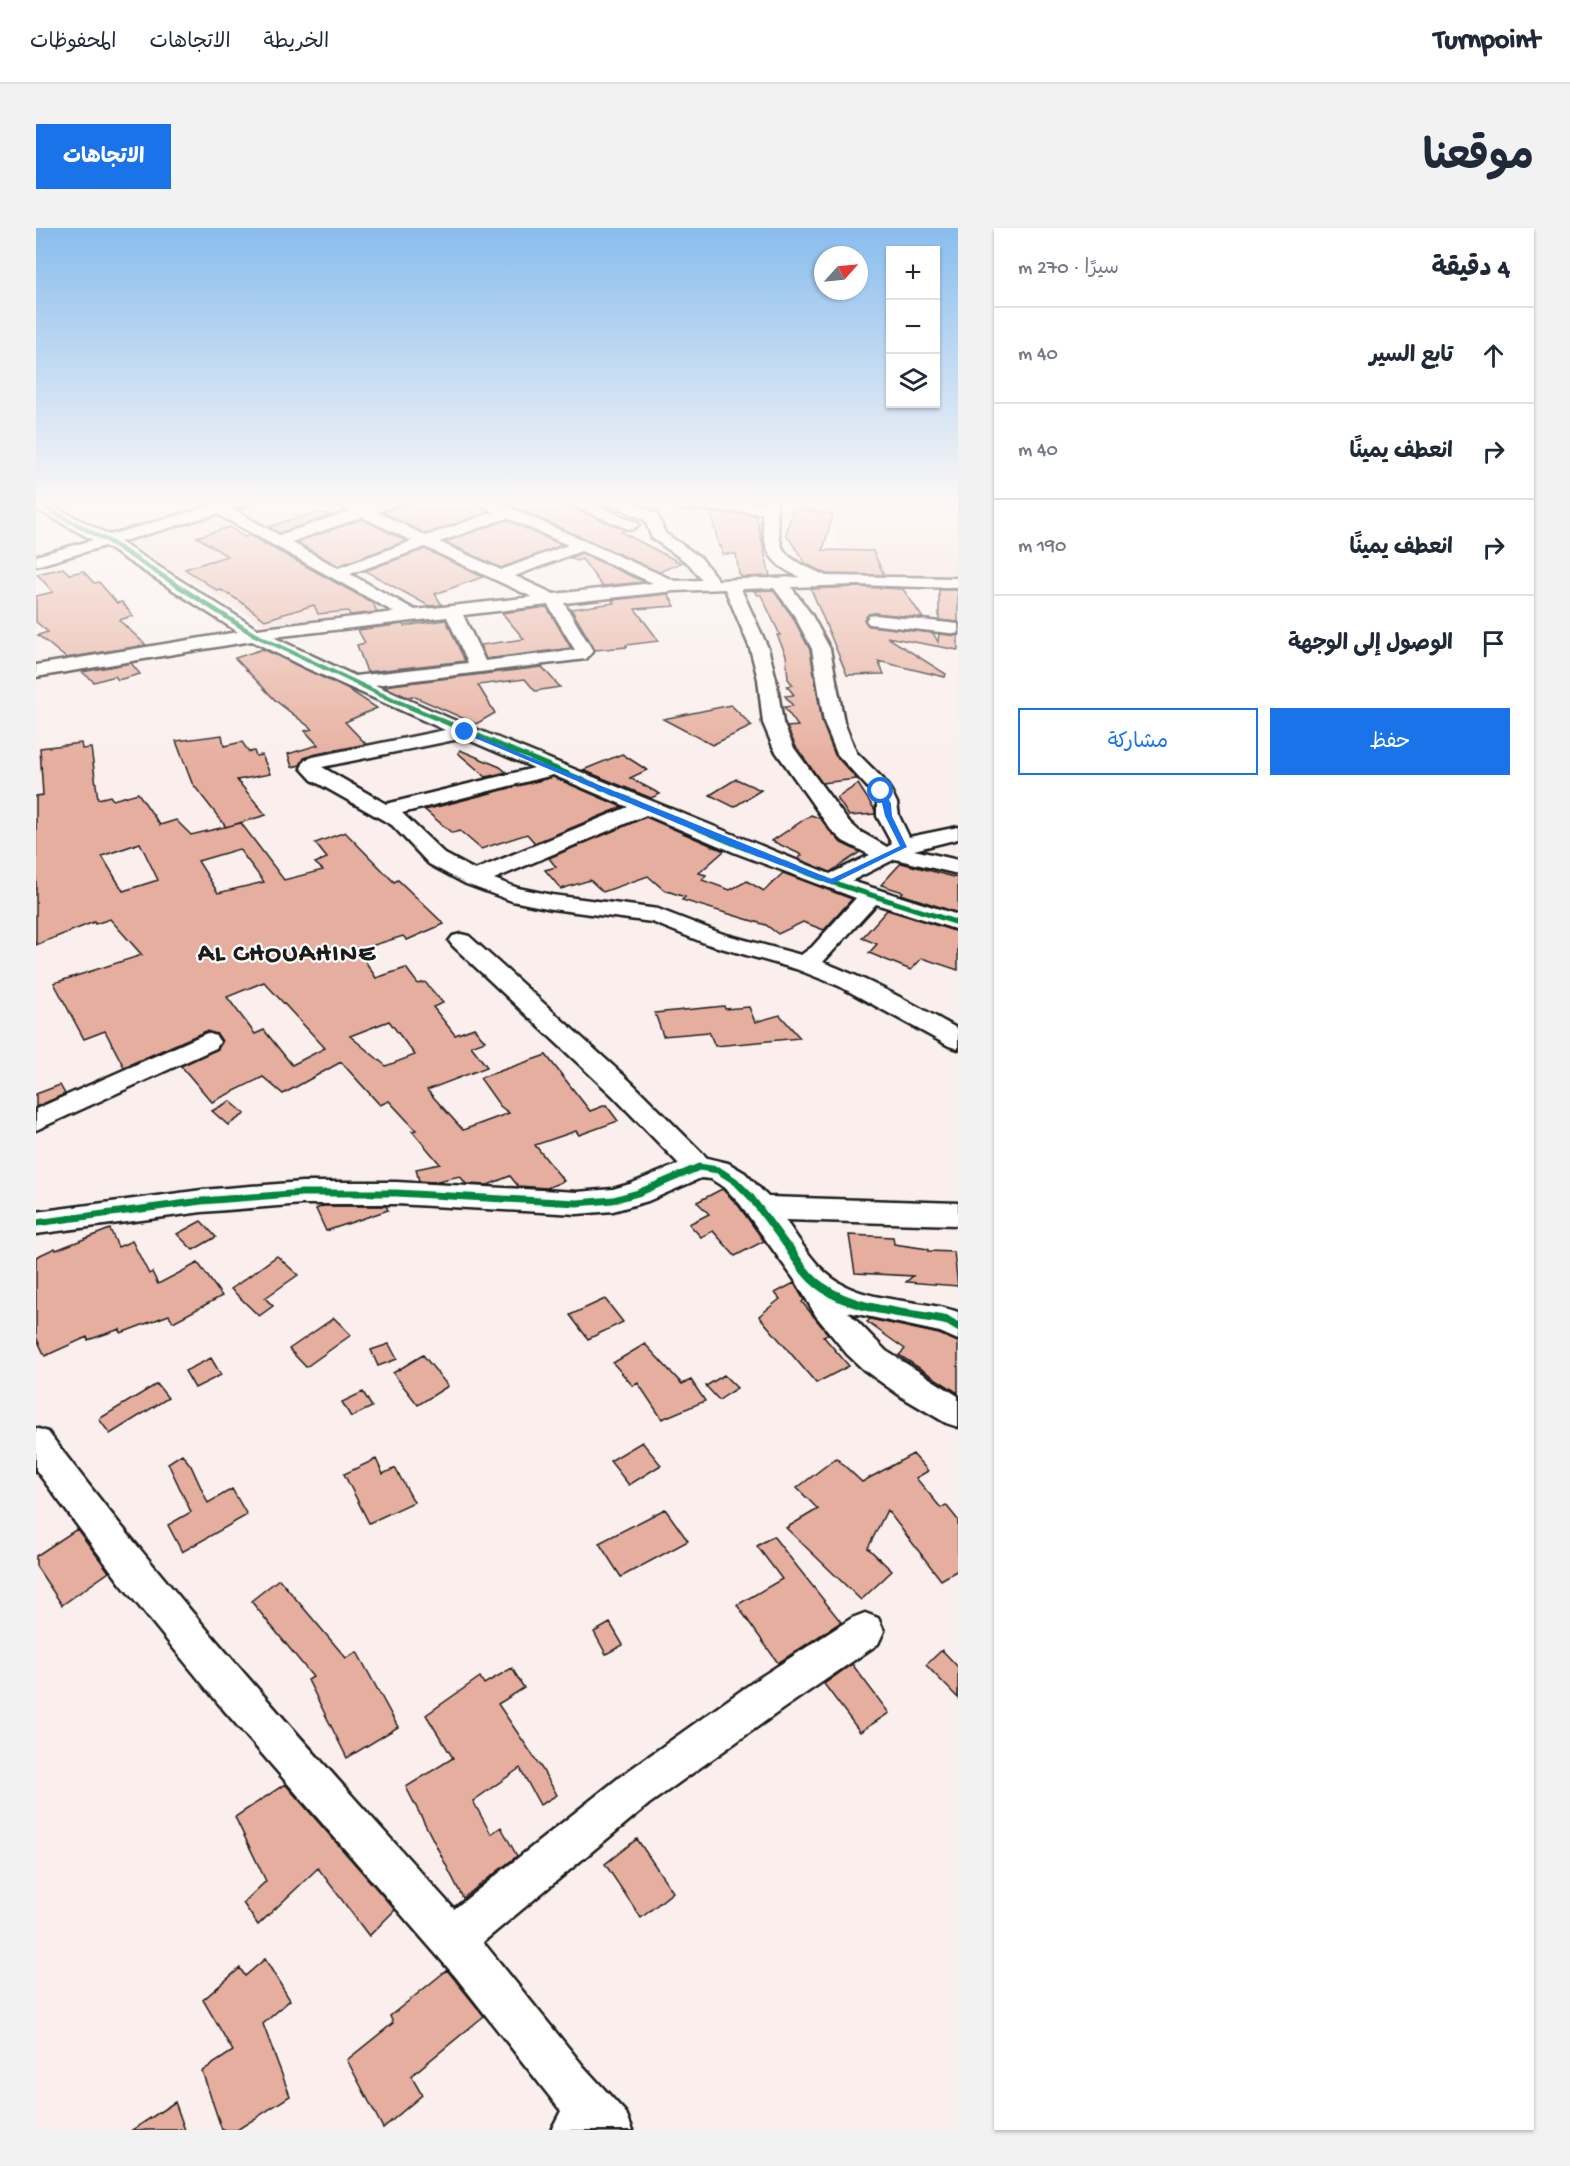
<!DOCTYPE html>
<html lang="ar">
<meta charset="utf-8">
<style>
:root{--surface:#fff;--page:#f2f2f3;--text:#1f2937;--muted:#747a83;--line:#e0e1e3;--accent:#1a73e8}
body{margin:0;font-family:"Gochi Hand","Playpen Sans Arabic",sans-serif;background:var(--page);color:var(--text);direction:rtl}
.controls{position:absolute;right:18px;top:18px;display:grid;overflow:hidden;border-radius:0px;box-shadow:0 2px 4px #0004}
.controls button{width:54px;height:54px;display:grid;place-items:center;padding:0;border:0;border-bottom:2px solid var(--line);background:var(--surface);color:var(--text);font:30px sans-serif}
.compass{position:absolute;left:778px;top:18px;width:54px;height:54px;border-radius:50%;background:var(--surface);box-shadow:0 2px 4px #0004;rotate:63deg}
.stop{position:absolute;width:18px;height:18px;margin:-14px;border:4px solid #1a73e8;border-radius:50%;background:#fff}
.stop.end{background:#1a73e8;border-color:#fff;box-shadow:0 2px 6px #0008}
.list{margin:0;padding:0;list-style:none}
h2{display:flex;justify-content:space-between;align-items:center;height:78px;margin:0;padding:0 24px;font-size:26px}
h2 small{font-size:20px;font-weight:400;color:var(--muted)}
.list li{display:grid;grid-template-columns:39px 1fr auto;gap:18px;align-items:center;box-sizing:border-box;height:96px;padding:0 24px;border-top:2px solid var(--line)}
.list b{display:block;font-size:22px;white-space:nowrap}
.list em{font-size:20px;font-style:normal;color:var(--muted)}
.actions{display:flex;gap:12px;padding:18px 24px}
.actions a{flex:1;padding:14px 0;border:2px solid var(--accent);border-radius:0px;text-align:center;font-size:21px;color:var(--accent)}
.actions .main{background:var(--accent);color:#fff}
.icon{flex:none;width:33px;height:33px;fill:none;stroke:currentColor;stroke-width:2;stroke-linecap:round;stroke-linejoin:round}
.map{position:relative;flex:none;width:922px;height:1902px;overflow:hidden;direction:ltr;border-radius:0px}
header{display:flex;align-items:center;gap:36px;box-sizing:border-box;height:84px;padding:0 30px;background:var(--surface);border-bottom:2px solid var(--line)}
header strong{font-size:28px}
nav{display:flex;gap:33px;margin-inline-start:auto;font-size:21px}
.intro{display:flex;align-items:center;justify-content:space-between;box-sizing:border-box;height:144px;padding:0 36px}
h1{margin:0;font-size:42px}
.button{padding:15px 27px;border-radius:0px;background:var(--accent);color:#fff;font-size:21px;font-weight:700}
main{display:flex;gap:36px;padding:0 36px}
aside{flex:1;background:var(--surface);border-radius:0px;box-shadow:0 2px 4px #0004}
.map>svg:first-child{display:block}
</style>
<header>
<strong>Turnpoint</strong>
<nav><a>الخريطة</a><a>الاتجاهات</a><a>المحفوظات</a></nav>
</header>
<div class="intro"><h1>موقعنا</h1><a class="button">الاتجاهات</a></div>
<main>
<aside>
<h2>4 دقيقة<small>سيرًا · 270 m</small></h2>
<ul class="list">
<li><svg class="icon" aria-label="ahead" viewBox="0 0 24 24"><path d="M12 20V5M6 11l6-6 6 6"/></svg><div><b>تابع السير</b></div><em>40 m</em></li>
<li><svg class="icon" aria-label="right" viewBox="0 0 24 24"><path d="M7 20v-9h11M14 6l5 5-5 5"/></svg><div><b>انعطف يمينًا</b></div><em>40 m</em></li>
<li><svg class="icon" aria-label="right" viewBox="0 0 24 24"><path d="M7 20v-9h11M14 6l5 5-5 5"/></svg><div><b>انعطف يمينًا</b></div><em>190 m</em></li>
<li><svg class="icon" aria-label="arrive" viewBox="0 0 24 24"><path d="M6 21V4h12l-3 4 3 4H6"/></svg><div><b>الوصول إلى الوجهة</b></div></li>
</ul>
<div class="actions"><a class="main">حفظ</a><a>مشاركة</a></div>
</aside>
<div class="map">
<svg width="922" height="1902" viewBox="0 0 922 1902">
<rect width="100%" height="100%" fill="#faefec"/>
<filter id="ink" filterUnits="userSpaceOnUse"><feTurbulence type="fractalNoise" baseFrequency=".0167" numOctaves="2"/><feDisplacementMap in="SourceGraphic" scale="12" xChannelSelector="R" yChannelSelector="G"/><feConvolveMatrix kernelMatrix="1 2 1 2 8 2 1 2 1" color-interpolation-filters="sRGB"/></filter>
<g filter="url(#ink)">
<path fill="#f4dcd5" d="M793 272H922V350L838 346 806 323Z
M180 288 359 382 229 397 93 315Z"/>
<path fill="#e6ae9e" stroke="#1c1c1c" stroke-width="1.5" fill-rule="evenodd" d="M382 272H435L453 284 390 306 347 284Z
M468 272H526L529 277 590 302 585 304 645 335 623 344 465 273Z
M757 280 797 286 787 322 837 323 848 347 791 346 770 336 750 306Z
M283 285 296 287 243 305 233 299 256 291Z
M675 285 720 287 734 348 706 349 703 346 700 326H686L685 318 683 319Z
M326 291 370 313 302 338 260 314Z
M471 292 526 317 465 340 409 314Z
M193 299 208 309 213 307 337 375 341 384 314 387 312 383 282 386 278 377 229 392 202 372 185 362 182 363 149 341 191 328 161 309Z
M389 321 447 349 399 366 406 377 393 378 329 343Z
M545 325 608 354 566 358 546 331 541 333 534 330Z
M27 340 33 346 47 343 58 355 63 354 81 375 86 374 97 388 83 392 110 417 30 430 2 407 12 404 0 394V368L17 364 1 346Z
M820 359 867 361 887 390 839 385 833 386 828 391 833 398 897 405 902 414 903 406 922 408V422L851 409 910 446 909 449 842 433 848 446 811 447 775 361Z
M737 362 756 388 774 422 786 494 799 527 821 551 786 555 760 519 751 499 762 498 748 479 757 478 749 468 758 467 751 458 757 457 752 451 750 427 741 407H744L725 367H722L718 363Z
M903 362H922V394L903 392Z
M632 366 639 378 599 381 623 413 590 417 591 419 559 422 535 381 578 375 576 372Z
M511 379 535 420 450 431 444 417 488 411 466 385Z
M410 392 429 433 331 444 321 417 329 415 322 402 367 396 368 398Z
M227 421 315 463 341 480 309 494 330 516 276 527 268 530 264 537 256 539 252 526 282 517 269 503 276 501 240 473 199 430Z
M95 435 104 446 82 452 79 448 58 454 46 444Z
M506 439 524 459 499 463 489 451 442 457 459 485 440 496 377 468 371 469 347 458Z
M695 477 716 498 676 517 627 491Z
M186 507 188 518 206 514 213 524 218 523 220 528 226 527 234 546 201 552 230 587 190 599 156 555 140 513Z
M45 515 46 521 55 520 62 571 74 568 77 572 102 565 124 597 140 592 155 607 205 595 248 652 287 642 279 635 291 630 279 615 309 604 358 654 362 652 408 696 371 712 367 708 322 722 340 750 370 740 382 756 389 754 407 775 397 779 419 807 438 800 449 813 435 818 451 839 391 862 427 902 473 885 464 878 444 850 510 827 554 883 570 877 582 893 543 907 540 903 499 917 528 953 511 960 482 958 474 948 452 957 430 956 424 948 397 954 383 953 380 941 404 936 376 903 380 902 353 873 344 877 305 834 247 866 227 849 176 874 145 838 182 821 186 813 181 806 170 803 88 839 69 803 48 811 18 755 106 727 74 691 59 696 58 694 0 717V568L7 567 4 520ZM104 615 122 652 87 663 66 628ZM203 621 228 654 182 665 162 633ZM228 754 289 820 256 837 228 802 219 806 191 769ZM353 793 379 827 350 838 314 808Z
M424 522 464 539 470 544 450 549 422 525Z
M586 526 611 542 594 550 624 566 615 570 547 542Z
M517 549 586 579 499 615 491 606 445 621 424 603 416 605 389 582Z
M700 551 725 562 698 579 674 567Z
M822 556 839 582V586L813 588 801 570Z
M775 587 785 591 805 615 824 624 794 644 762 631 766 627 736 613Z
M610 589 688 623 663 645 670 647 666 652 694 662 711 653 728 663 747 645 816 671 788 702 767 694 742 706 730 697 646 672 649 669 628 662 612 648 567 664 554 652 525 661 509 642 520 639 513 630Z
M865 635 922 650V685L865 666 867 664 845 657Z
M851 682 922 704V742L886 730 875 742 833 725 841 716 826 710Z
M688 778 689 781 713 779 719 794 744 787 764 810 679 818 673 804 627 808 619 785Z
M24 857 29 866 0 879V866Z
M194 873 209 886 192 897 176 883Z
M686 961 702 977 728 1013 699 1028 677 1003 665 1009 653 996 673 986 661 974Z
M287 978H350L352 982 290 1003 280 981Z
M165 993 180 1009 157 1022 141 1006Z
M74 1001 82 1019 96 1013 113 1046 116 1044 122 1056 162 1035 186 1068 137 1094 133 1087 85 1105 84 1101 52 1112 51 1109 9 1128 0 1109V1029L19 1020 20 1022Z
M813 1007 857 1009 858 1016 892 1021V1023L918 1024 922 1058 870 1054 877 1048 819 1045Z
M241 1028 262 1047 229 1070 237 1078 223 1088 195 1061Z
M758 1055 768 1072 766 1074 792 1106 787 1108 813 1138 780 1155 723 1088 744 1071 739 1065Z
M569 1071 587 1094 552 1111 534 1087Z
M298 1090 315 1107 270 1139 253 1121Z
M834 1091 903 1106 922 1114V1165L863 1127 869 1121 831 1094Z
M353 1116 361 1131 342 1138 335 1122Z
M609 1116 646 1156 655 1152 669 1173 626 1191 602 1155 597 1158 577 1135Z
M387 1127 412 1158 382 1177 357 1145Z
M175 1130 185 1147 159 1160 149 1143Z
M688 1147 701 1160 683 1172 670 1158Z
M121 1156 132 1170 74 1206 63 1191Z
M327 1164 336 1179 315 1189 306 1174Z
M606 1214 625 1237 593 1257 574 1233Z
M146 1226 155 1238 172 1275 196 1261 211 1287 146 1324 132 1297 155 1284 132 1235Z
M877 1226 892 1243 880 1250 905 1280 910 1277 922 1292V1342L905 1352 851 1282 832 1320 856 1343 825 1372 750 1300 782 1281 761 1260 800 1230 826 1254Z
M340 1231 347 1246 359 1240 378 1274 333 1295 308 1246Z
M629 1281 652 1313 585 1349 563 1315Z
M41 1301 73 1344 26 1377 0 1338V1328Z
M737 1308 805 1394 742 1435 701 1377 746 1351 721 1318Z
M243 1351 310 1430 321 1424 362 1499 311 1530 272 1452 277 1449 215 1373Z
M574 1395 587 1417 570 1426 558 1404Z
M906 1422 922 1439V1470L890 1437Z
M816 1436 853 1485 824 1504 788 1456Z
M476 1440 488 1460 462 1476 506 1541 521 1567 504 1577 484 1540 437 1573 455 1606 465 1599 481 1628 427 1670 370 1559 417 1530 390 1487 444 1449 448 1456Z
M249 1556 359 1682 333 1708 282 1640 222 1697 207 1675 230 1653 199 1589Z
M601 1611 637 1664 605 1690 569 1636Z
M229 1731 254 1772 227 1796 254 1868 201 1902H186L166 1843 197 1823 167 1772 204 1740 209 1748Z
M411 1742 448 1788 375 1848 386 1867 347 1900 311 1832 357 1795 354 1788Z
M139 1874 149 1902H96Z"/>
<g fill="none" stroke-linecap="round" stroke-linejoin="round">
<g stroke="#1c1c1c" stroke-width="5">
<path id="minor" d="M0 272H6L73 307 196 272H219L217 275 196 281 243 307 314 283 296 272H315L328 278 347 272H369L367 275 341 284 390 308 458 284 437 272H456L639 353 666 352 653 336 616 310 609 292 572 275 570 272H590L621 286 629 305 665 330 682 352 764 349C730 335 728 319 726 285L643 281 635 276 641 272 726 276V272H740C745 328 739 324 790 348L922 350V360L820 357 755 359 775 386 794 421 808 494 820 524 847 551 855 563 861 575 863 588 873 609 922 599V611L878 622 922 632V646L859 631 815 653 922 687V702L840 676 787 734C834 752 878 776 922 801V821L913 818 803 758 760 741 671 716 616 694 516 681 476 673 430 656 393 636 356 597 276 552 265 540 269 532 277 529 409 502 268 439 216 413 0 449V437L202 404 69 318 0 338V328L57 312 0 281ZM181 286 358 384 221 401 84 314ZM326 289 376 313 302 340 255 314ZM471 290 532 317 465 342 403 314ZM389 319 496 369 379 382 314 346ZM545 323 617 355 518 366 479 348ZM738 360 758 387 776 421 788 494 801 526 835 563 841 575V588L856 616 851 619 823 603 811 592 758 520 747 495 740 451 732 420 705 361ZM689 361 714 420 722 451 727 495 738 521 795 602 807 613 834 627 794 646 413 490 339 457 550 431 557 423 528 375 638 363ZM512 377 539 422 449 433 427 387ZM411 389 432 435 319 448 237 409ZM428 510 498 540 350 576 286 539ZM517 547 592 579 439 642 409 626 366 585ZM610 587 700 625 820 670 776 719 765 727 687 706 622 681 516 667 482 660 458 651Z
M528 272H548L600 294 603 297 595 302 590 300 530 275Z
M839 387 922 396V406L833 396 830 392 833 388Z
M425 706 433 708 595 854 671 930 692 935 709 945 732 969 922 975V997L749 992C763 1011 776 1035 796 1050 831 1076 882 1070 922 1084V1112L904 1104 812 1084 850 1123 922 1168V1199L910 1195 866 1169 828 1142 811 1126 780 1088 761 1055 704 976 689 960 675 951 665 950 612 973 577 983 541 986 360 976H266L166 984 0 1006V984L166 962 266 954H360L541 964 577 961 594 956 643 936 577 868 417 718 413 713 417 708Z
M171 805 180 808 184 814 180 820 0 902V881Z
M0 1200 12 1204C138 1371 278 1526 418 1681L585 1548 720 1452 816 1390 829 1385 842 1390 848 1403 842 1416 748 1480 613 1576 447 1714 548 1839 590 1885 597 1902H515L525 1883 419 1748 187 1481 85 1356 0 1242Z"/>
</g>
<use href="#minor" fill="#fff" fill-rule="evenodd"/>
<g stroke="#fff" stroke-width="7">
<path id="cycleway-far3" d="M0 275 72 313 217 406 346 467"/>
</g>
<g stroke="#fff" stroke-width="8">
<path id="cycleway-far2" d="M343 466 708 620 795 654 922 695"/>
</g>
<g stroke="#fff" stroke-width="10">
<path id="cycleway-far1" d="M0 995 166 973 266 965H360L541 975 577 972 602 965 663 939 682 942 699 953 714 968 754 1022"/>
</g>
<g stroke="#fff" stroke-width="13">
<path id="cycleway" d="M753 1020C762 1034 772 1050 786 1059 821 1084 872 1084 912 1093L922 1099"/>
</g>
<use href="#cycleway-far3" stroke="#00873e" stroke-width="4.5"/>
<use href="#cycleway-far2" stroke="#00873e" stroke-width="5"/>
<use href="#cycleway-far1" stroke="#00873e" stroke-width="7"/>
<use href="#cycleway" stroke="#00873e" stroke-width="9"/>
</g>
</g>
<linearGradient id="sky" x2="0" y2="1"><stop stop-color="#89bdee"/><stop offset="0.51" stop-color="#fdf8f6"/><stop offset="1" stop-color="#fdf8f6" stop-opacity="0"/></linearGradient>
<rect width="922" height="538" fill="url(#sky)"/>
<path fill="#1a73e8" d="M427 502 795 651 864 618 849 588 843 562 849 563 855 576 856 588 871 619 798 655H792L705 622 427 505Z"/>
<g text-anchor="middle" dominant-baseline="central" stroke-width="4.5" stroke-linejoin="round" paint-order="stroke">
<g font-size="26" font-weight="bold" letter-spacing="1.5" fill="#1c1c1c" stroke="#fff">
<text x="251" y="727">AL CHOUAHINE</text>
</g>
</g>
</svg>
<div class="controls">
<button>+</button>
<button>−</button>
<button><svg class="icon" aria-label="layers" viewBox="0 0 24 24"><path d="M12 4l9 5-9 5-9-5zM3 14l9 5 9-5"/></svg></button>
</div>
<svg class="compass" viewBox="-18 -18 36 36"><path d="M0-13l5 13h-10z" fill="#e53935"/><path d="M0 13l5-13h-10z" fill="#747a83"/></svg>
<div class="stop" style="left:845px;top:563px"></div>
<div class="stop end" style="left:429px;top:504px"></div>
</div>
</main>
